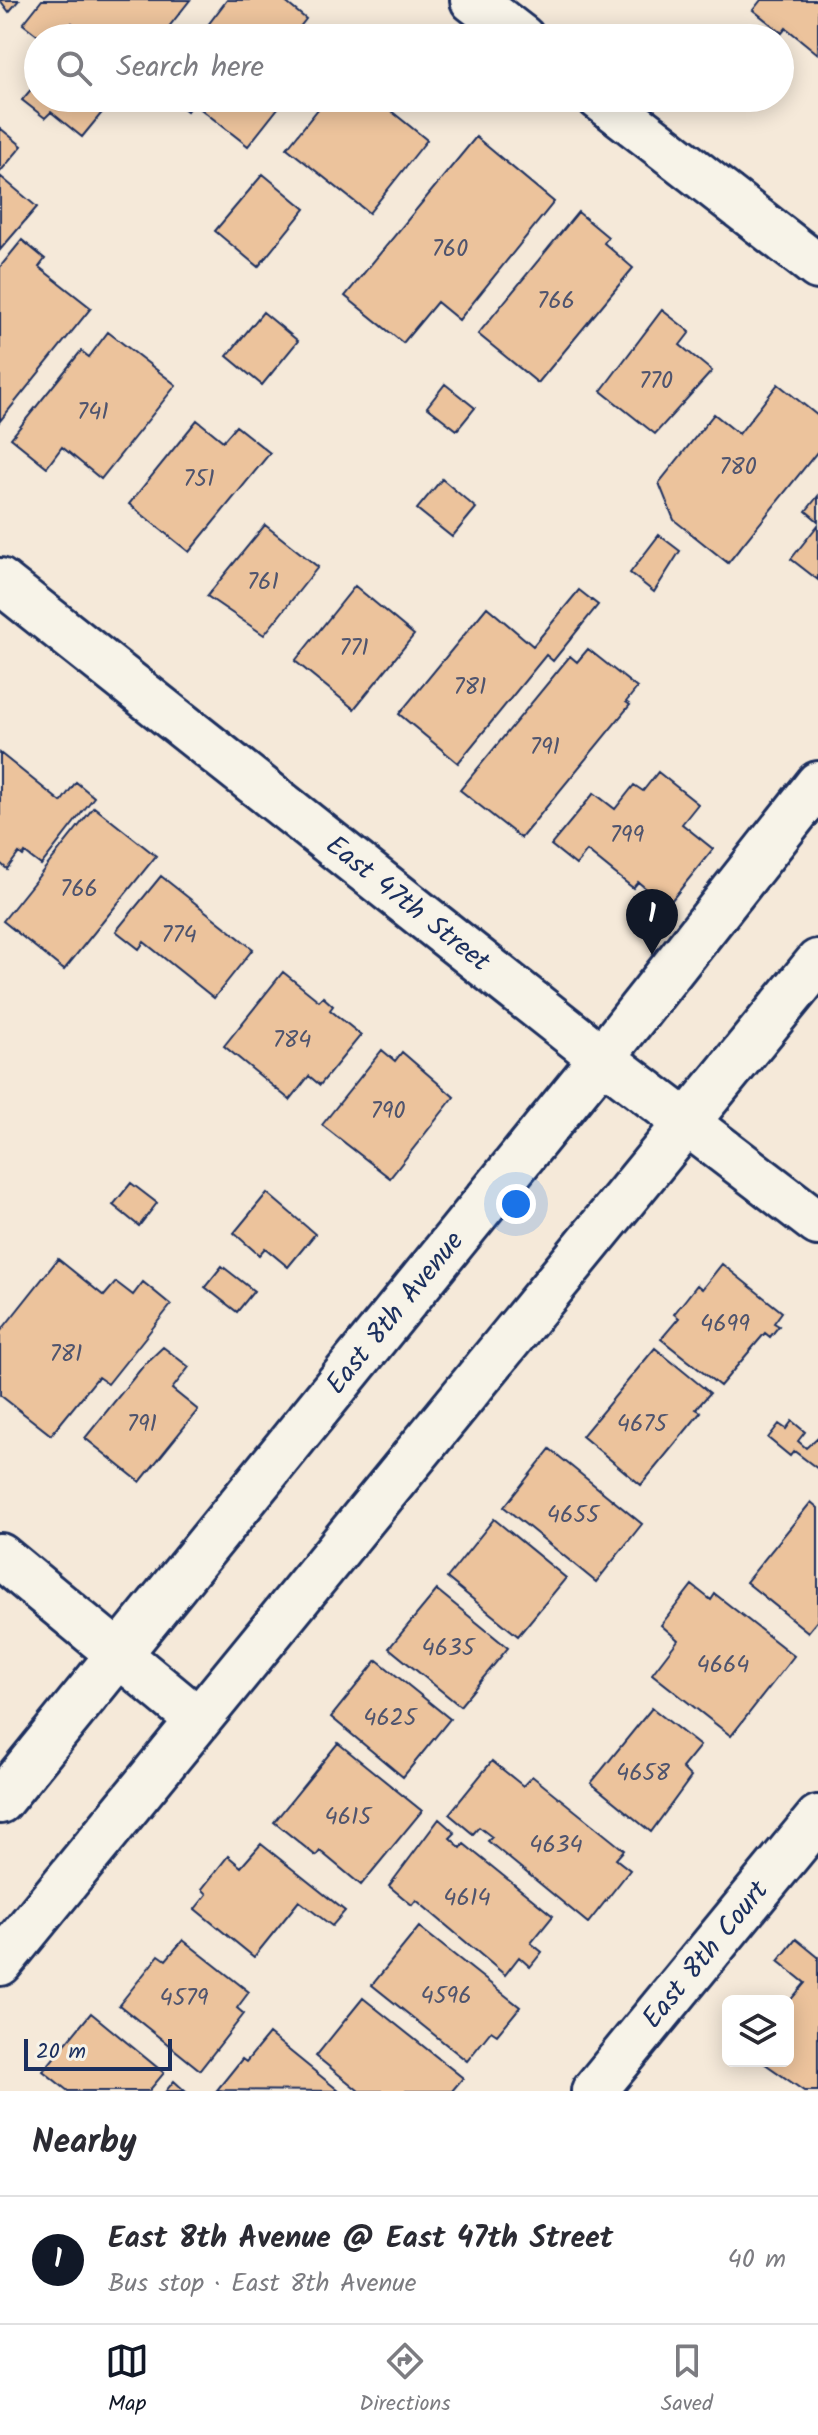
<!DOCTYPE html>
<meta charset="utf-8">
<style>
:root{--surface:#fff;--page:#f7f7f7;--text:#2b2b33;--muted:#7c7c81;--line:#e1e1e2;--accent:#111827}
body{margin:0;font-family:Kalam,sans-serif;background:var(--page);color:var(--text)}
.controls{position:absolute;right:24px;bottom:24px;display:grid;overflow:hidden;border-radius:12px;box-shadow:0 4px 20px #0003}
.controls button{width:72px;height:72px;display:grid;place-items:center;padding:0;border:0;border-bottom:2px solid var(--line);background:var(--surface);color:var(--text);font:40px sans-serif}
.scale{position:absolute;left:24px;bottom:20px;width:148px;box-sizing:border-box;padding-left:8px;border:4px solid #1b2f5e;border-top:0;font-size:22px;line-height:28px;white-space:nowrap;color:#1b2f5e;-webkit-text-stroke:6px #f7f3e8;paint-order:stroke}
.you{position:absolute;left:516px;top:1204px;width:28px;height:28px;margin:-20px;border:6px solid #fff;border-radius:50%;background:#1a73e8;box-shadow:0 0 0 12px #1a73e833}
.badge{display:grid;place-items:center;width:52px;height:52px;border-radius:50%;background:var(--accent);color:#fff;font-size:26px;font-weight:700}
.pin{position:absolute;translate:-50% -66px;filter:drop-shadow(0 2px 4px #0008)}
.pin::after{content:'';position:absolute;top:42px;width:28px;height:24px;background:inherit;clip-path:polygon(0 0,100% 0,50% 100%)}
.list{margin:0;padding:0;list-style:none}
h2{display:flex;justify-content:space-between;align-items:center;height:104px;margin:0;padding:0 32px;font-size:34px}
h2 small{font-size:26px;font-weight:400;color:var(--muted)}
.list li{display:grid;grid-template-columns:52px 1fr auto;gap:24px;align-items:center;box-sizing:border-box;height:128px;padding:0 32px;border-top:2px solid var(--line)}
.list b{display:block;font-size:30px;white-space:nowrap}
.list p{margin:0;font-size:26px;white-space:nowrap;color:var(--muted)}
.list em{font-size:26px;font-style:normal;color:var(--muted)}
.icon{flex:none;width:44px;height:44px;fill:none;stroke:currentColor;stroke-width:2;stroke-linecap:round;stroke-linejoin:round}
.map{position:relative;flex:none;width:818px;height:2091px;overflow:hidden}
.search{position:absolute;background:var(--surface);box-shadow:0 4px 20px #0003;left:24px;right:24px;top:24px;height:88px;display:flex;align-items:center;gap:20px;box-sizing:border-box;padding:0 28px;border-radius:44px;color:var(--muted);font-size:30px}
.sheet{height:232px;background:var(--surface)}
nav{display:flex;justify-content:space-around;align-items:center;box-sizing:border-box;height:112px;border-top:2px solid var(--line);background:var(--surface);font-size:22px;color:var(--muted)}
nav a{display:grid;justify-items:center;gap:4px}
nav .on{color:var(--accent)}
.map>svg:first-child{display:block}
</style>
<div class="map">
<svg width="818" height="2091" viewBox="0 0 818 2091">
<rect width="100%" height="100%" fill="#f5e9d9"/>
<filter id="ink" filterUnits="userSpaceOnUse"><feTurbulence type="fractalNoise" baseFrequency=".0125" numOctaves="2"/><feDisplacementMap in="SourceGraphic" scale="16" xChannelSelector="R" yChannelSelector="G"/><feConvolveMatrix kernelMatrix="1 2 1 2 8 2 1 2 1" color-interpolation-filters="sRGB"/></filter>
<g filter="url(#ink)">
<path fill="#ecc39c" stroke="#1b2f5e" stroke-width="2" d="M0 0H19L9 12Z
M42 0H190L160 38H91L72 23 60 38H41L23 24Z
M227 0H283L306 19 299 28 312 38H198Z
M761 0H818V54L786 28 782 33 753 10Z
M38 81V98H104L110 103 82 137 51 112 45 118 22 100Z
M171 98H286L248 146 193 103 187 111Z
M327 98H375L427 140 369 213 287 148Z
M0 128 22 146 0 172Z
M476 137 554 202 459 320 437 302 403 343 345 296Z
M263 174 305 209 258 267 215 231Z
M0 176 37 207 0 250Z
M578 212 608 237 604 243 633 268 538 383 478 334Z
M22 240 45 259 39 267 91 308 0 421V267Z
M662 310 690 332 680 345 712 371 655 434 601 391Z
M263 312 298 341 262 385 227 356Z
M108 332 176 385 101 479 62 447 47 467 11 438 81 351 89 357Z
M445 384 475 408 457 430 427 407Z
M778 384 818 416V451L728 563 674 520 659 483 714 414 739 434Z
M197 420 223 441 236 426 270 453 189 552 129 504Z
M442 479 476 508 452 537 417 509Z
M818 496V521L806 511Z
M265 525 318 567 264 635 207 596Z
M818 525V580L791 559Z
M659 535 680 551 654 592 630 573Z
M355 586 414 635 354 709 295 661Z
M579 590 598 605 553 661 546 655 458 763 399 714 487 607 533 646Z
M588 649 637 688 626 702 630 705 521 838 460 790 570 656 577 662Z
M0 753 61 802 76 782 94 797 41 865 25 853 23 856 19 853 7 869 0 863Z
M658 772 698 804 682 824 713 849 667 906 638 882 633 888 587 851 576 865 551 845 594 793 615 809 634 785 643 791Z
M94 807 156 856 64 970 3 921Z
M161 876 253 949 214 998 144 942 139 949 116 931Z
M283 972 319 1001 323 997 333 1006 330 1010 361 1035 320 1085 309 1076 290 1100 224 1046Z
M382 1050 395 1061 402 1052 454 1097 390 1178 322 1125Z
M131 1183 157 1203 139 1226 113 1205Z
M267 1193 315 1234 288 1267 265 1248 259 1255 234 1233Z
M58 1259 104 1296 116 1282 133 1295 143 1282 171 1305 108 1384 98 1377 51 1435 0 1395V1332Z
M722 1264 782 1312 774 1323 779 1326 770 1337 765 1333 720 1386 661 1339 679 1318 674 1314 686 1299 697 1285 702 1289Z
M222 1266 254 1291 237 1312 205 1287Z
M163 1347 189 1367 172 1389 198 1410 140 1482 85 1438 144 1365Z
M655 1348 710 1393 696 1409 701 1412 641 1485 582 1436Z
M792 1421 805 1432 798 1441 806 1448 818 1437V1469L794 1451 790 1456 768 1438 779 1424 786 1429Z
M550 1449 642 1524 596 1582 504 1507Z
M811 1502 818 1508V1620L808 1632 746 1582Z
M494 1519 566 1578 518 1636 447 1578Z
M692 1585 711 1600 715 1594 794 1656 731 1736 652 1674 678 1640 661 1625Z
M437 1590 508 1648 460 1706 389 1648Z
M377 1660 450 1719 403 1777 331 1717Z
M652 1708 700 1746 682 1768 691 1777 651 1832 591 1783Z
M338 1743 422 1811 361 1885 320 1851 316 1856 274 1822Z
M492 1761 523 1786 532 1776 624 1850 616 1859 630 1870 588 1923 488 1841 492 1837 479 1827 473 1834 449 1814Z
M439 1819 455 1833 450 1838 461 1848 464 1844 553 1916 531 1943 542 1952 530 1967 519 1957 505 1975 416 1900 412 1905 389 1886Z
M261 1844 345 1911 332 1926 299 1901 254 1957 195 1909 207 1894 202 1889 228 1856 241 1867Z
M419 1927 520 2007 497 2035 491 2031 467 2061 372 1985Z
M796 1939 818 1957V2091H804L761 2061H788V2003L805 1983 778 1961Z
M183 1940 249 1992 237 2008 244 2014 200 2070 119 2005 159 1955 166 1960Z
M363 1998 463 2078 452 2091H359L316 2056Z
M91 2013 164 2073 149 2091H68L43 2071Z
M269 2034 339 2091 217 2090 242 2059 246 2062Z
M174 2081 185 2091H166Z"/>
<g fill="none" stroke-linecap="round" stroke-linejoin="round">
<g stroke="#1b2f5e" stroke-width="50">
<g id="street">
<path d="M473 0 522 38"/>
<path d="M600 98 818 267"/>
<path id="s1" d="M0 581 602 1058 818 1223"/>
<path d="M0 1556 197 1719"/>
<path id="s2" d="M594 2091 818 1818"/>
</g>
</g>
<g stroke="#1b2f5e" stroke-width="50">
<g id="primary">
<path id="s3" d="M0 1801 602 1058 818 784"/>
<path d="M0 1963 818 962"/>
</g>
</g>
<use href="#street" stroke="#f7f3e8" stroke-width="44"/>
<use href="#primary" stroke="#f7f3e8" stroke-width="44"/>
</g>
</g>
<g text-anchor="middle" dominant-baseline="central" stroke-width="7" stroke-linejoin="round" paint-order="stroke">
<g font-size="24" fill="#4f546e">
<text x="450" y="249">760</text>
<text x="556" y="301">766</text>
<text x="656" y="381">770</text>
<text x="93" y="412">741</text>
<text x="738" y="467">780</text>
<text x="199" y="479">751</text>
<text x="263" y="582">761</text>
<text x="354" y="648">771</text>
<text x="470" y="687">781</text>
<text x="545" y="747">791</text>
<text x="627" y="835">799</text>
<text x="79" y="889">766</text>
<text x="179" y="935">774</text>
<text x="292" y="1040">784</text>
<text x="388" y="1111">790</text>
<text x="725" y="1324">4699</text>
<text x="66" y="1354">781</text>
<text x="142" y="1424">791</text>
<text x="642" y="1424">4675</text>
<text x="573" y="1515">4655</text>
<text x="448" y="1648">4635</text>
<text x="723" y="1665">4664</text>
<text x="390" y="1718">4625</text>
<text x="643" y="1773">4658</text>
<text x="348" y="1817">4615</text>
<text x="556" y="1845">4634</text>
<text x="467" y="1898">4614</text>
<text x="446" y="1996">4596</text>
<text x="184" y="1998">4579</text>
</g>
<g font-size="28" fill="#1b2f5e" stroke="#f7f3e8">
<text stroke="none"><textPath href="#s1" startOffset="520">East 47th Street</textPath></text>
<text stroke="none"><textPath href="#s3" startOffset="628">East 8th Avenue</textPath></text>
<text stroke="none"><textPath href="#s2" startOffset="176">East 8th Court</textPath></text>
</g>
</g>
</svg>
<div class="controls">
<button><svg class="icon" aria-label="layers" viewBox="0 0 24 24"><path d="M12 4l9 5-9 5-9-5zM3 14l9 5 9-5"/></svg></button>
</div>
<div class="scale">20 m</div>
<div class="you"></div>
<div class="pin badge" style="left:652px;top:955px">1</div>
<div class="search"><svg class="icon" aria-label="search" viewBox="0 0 24 24"><circle cx="10" cy="10" r="6"/><path d="M15 15l6 6"/></svg>Search here</div>
</div>
<section class="sheet">
<h2>Nearby<small></small></h2>
<ul class="list">
<li><span class="badge">1</span><div><b>East 8th Avenue @ East 47th Street</b><p>Bus stop · East 8th Avenue</p></div><em>40 m</em></li>
</ul>
</section>
<nav>
<a class="on"><svg class="icon" aria-label="map" viewBox="0 0 24 24"><path d="M3 6l6-2 6 2 6-2v14l-6 2-6-2-6 2zM9 4v14M15 6v14"/></svg>Map</a>
<a><svg class="icon" aria-label="directions" viewBox="0 0 24 24"><path d="M12 3l9 9-9 9-9-9zM9 14v-3h6M13 9l2 2-2 2"/></svg>Directions</a>
<a><svg class="icon" aria-label="saved" viewBox="0 0 24 24"><path d="M7 4h10v16l-5-4-5 4z"/></svg>Saved</a>
</nav>
